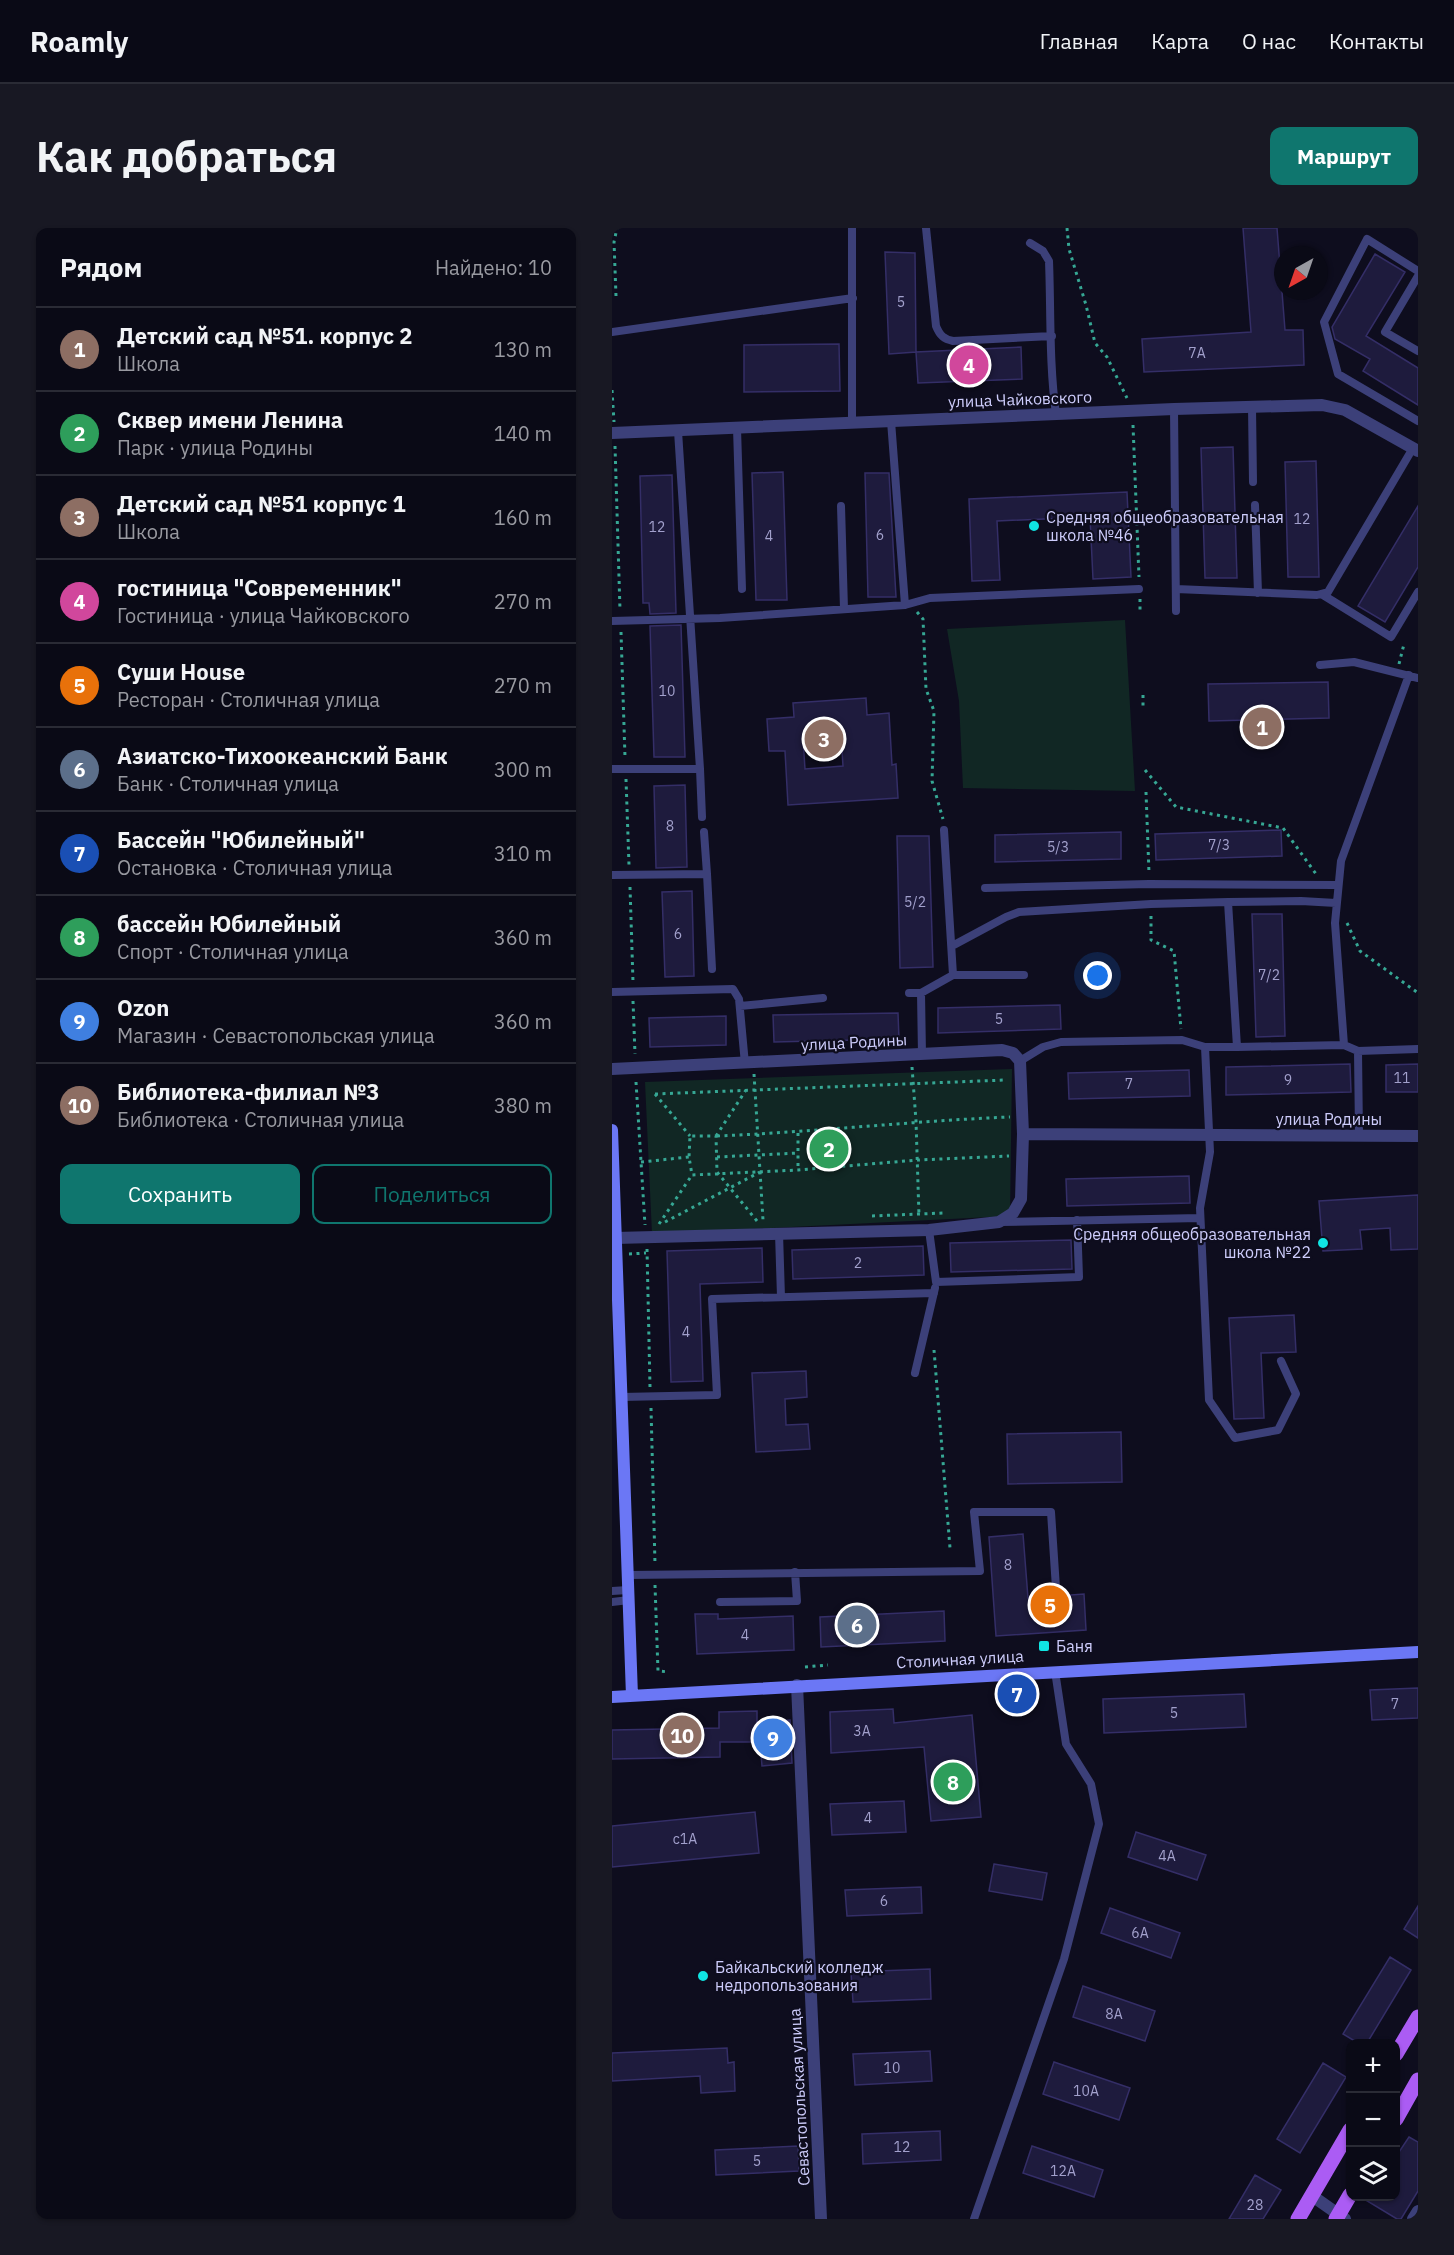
<!DOCTYPE html>
<html lang="ru">
<meta charset="utf-8">
<style>
:root{--surface:#0a0a16;--page:#181823;--text:#f1f3f6;--muted:#999aa1;--line:#2a2b35;--accent:#0f766e}
body{margin:0;font-family:"IBM Plex Sans",sans-serif;background:var(--page);color:var(--text)}
.controls{position:absolute;right:18px;bottom:18px;display:grid;overflow:hidden;border-radius:12px;box-shadow:0 2px 4px #0004}
.controls button{width:54px;height:54px;display:grid;place-items:center;padding:0;border:0;border-bottom:2px solid var(--line);background:var(--surface);color:var(--text);font:30px sans-serif}
.compass{position:absolute;left:662px;top:18px;width:54px;height:54px;border-radius:50%;background:var(--surface);box-shadow:0 2px 4px #0004;rotate:220deg}
.you{position:absolute;left:486px;top:748px;width:21px;height:21px;margin:-15px;border:4px solid #fff;border-radius:50%;background:#1a73e8;box-shadow:0 0 0 9px #1a73e833}
.badge{display:grid;place-items:center;width:39px;height:39px;border-radius:50%;background:var(--accent);color:#fff;font-size:20px;font-weight:700}
.pin{position:absolute;translate:-50% -50%;border:3px solid #fff;box-shadow:0 2px 6px #0006}
.list{margin:0;padding:0;list-style:none}
h2{display:flex;justify-content:space-between;align-items:center;height:78px;margin:0;padding:0 24px;font-size:26px}
h2 small{font-size:20px;font-weight:400;color:var(--muted)}
.list li{display:grid;grid-template-columns:39px 1fr auto;gap:18px;align-items:center;box-sizing:border-box;height:84px;padding:0 24px;border-top:2px solid var(--line)}
.list b{display:block;font-size:22px;white-space:nowrap}
.list p{margin:0;font-size:20px;white-space:nowrap;color:var(--muted)}
.list em{font-size:20px;font-style:normal;color:var(--muted)}
.actions{display:flex;gap:12px;padding:18px 24px}
.actions a{flex:1;padding:14px 0;border:2px solid var(--accent);border-radius:12px;text-align:center;font-size:21px;color:var(--accent)}
.actions .main{background:var(--accent);color:#fff}
.icon{flex:none;width:33px;height:33px;fill:none;stroke:currentColor;stroke-width:2;stroke-linecap:round;stroke-linejoin:round}
.map{position:relative;flex:none;width:806px;height:1991px;overflow:hidden;border-radius:12px}
header{display:flex;align-items:center;gap:36px;box-sizing:border-box;height:84px;padding:0 30px;background:var(--surface);border-bottom:2px solid var(--line)}
header strong{font-size:28px}
nav{display:flex;gap:33px;margin-inline-start:auto;font-size:21px}
.intro{display:flex;align-items:center;justify-content:space-between;box-sizing:border-box;height:144px;padding:0 36px}
h1{margin:0;font-size:42px}
.button{padding:15px 27px;border-radius:12px;background:var(--accent);color:#fff;font-size:21px;font-weight:700}
main{display:flex;gap:36px;padding:0 36px}
aside{flex:1;background:var(--surface);border-radius:12px;box-shadow:0 2px 4px #0004}
.map>svg:first-child{display:block}
</style>
<header>
<strong>Roamly</strong>
<nav><a>Главная</a><a>Карта</a><a>О нас</a><a>Контакты</a></nav>
</header>
<div class="intro"><h1>Как добраться</h1><a class="button">Маршрут</a></div>
<main>
<aside>
<h2>Рядом<small>Найдено: 10</small></h2>
<ul class="list">
<li><span class="badge" style="background:#8d6e63">1</span><div><b>Детский сад №51. корпус 2</b><p>Школа</p></div><em>130 m</em></li>
<li><span class="badge" style="background:#2e9e5b">2</span><div><b>Сквер имени Ленина</b><p>Парк · улица Родины</p></div><em>140 m</em></li>
<li><span class="badge" style="background:#8d6e63">3</span><div><b>Детский сад №51 корпус 1</b><p>Школа</p></div><em>160 m</em></li>
<li><span class="badge" style="background:#d1479c">4</span><div><b>гостиница &quot;Современник&quot;</b><p>Гостиница · улица Чайковского</p></div><em>270 m</em></li>
<li><span class="badge" style="background:#e8710a">5</span><div><b>Суши House</b><p>Ресторан · Столичная улица</p></div><em>270 m</em></li>
<li><span class="badge" style="background:#5c6f8a">6</span><div><b>Азиатско-Тихоокеанский Банк</b><p>Банк · Столичная улица</p></div><em>300 m</em></li>
<li><span class="badge" style="background:#1a4fb4">7</span><div><b>Бассейн &quot;Юбилейный&quot;</b><p>Остановка · Столичная улица</p></div><em>310 m</em></li>
<li><span class="badge" style="background:#2e9e5b">8</span><div><b>бассейн Юбилейный</b><p>Спорт · Столичная улица</p></div><em>360 m</em></li>
<li><span class="badge" style="background:#3f7fe0">9</span><div><b>Ozon</b><p>Магазин · Севастопольская улица</p></div><em>360 m</em></li>
<li><span class="badge" style="background:#8d6e63">10</span><div><b>Библиотека-филиал №3</b><p>Библиотека · Столичная улица</p></div><em>380 m</em></li>
</ul>
<div class="actions"><a class="main">Сохранить</a><a>Поделиться</a></div>
</aside>
<div class="map">
<svg width="806" height="1991" viewBox="0 0 806 1991">
<rect width="100%" height="100%" fill="#0e0d1e"/>
<path fill="#112724" d="M513 392 523 563 351 560 347 473 335 401Z
M400 841 398 988 40 1006 33 854Z"/>
<path fill="#1e1b3d" stroke="#342e67" stroke-width="1.5" fill-rule="evenodd" d="M631 0H665L673 102H691L692 137 532 144 530 111 639 104Z
M273 24 303 25 304 124 277 126Z
M763 26 793 44 754 108 806 140V177L751 143 758 131 723 111 720 99Z
M227 116 228 163 132 164V117Z
M409 119 410 151 306 155 304 124Z
M621 219 625 350H593L589 220Z
M704 233 707 349H676L673 234Z
M171 244 175 372H144L140 245Z
M253 245H277L284 369H256Z
M60 247 64 385 38 386 37 375H31L28 248Z
M515 264 519 349 481 351 478 289 385 293 388 352 360 353 357 271Z
M806 278V339L773 394 746 378Z
M69 397 73 529H42L38 398Z
M716 454 717 490 597 493 596 456Z
M254 470 255 487 277 485 280 537 284 536 286 570 176 577 173 523H157L155 491 182 489 181 475ZM229 507 231 538 193 541 191 510Z
M73 557 75 639 44 640 42 558Z
M669 602 670 628 544 632 543 606Z
M509 604V631L383 634V607Z
M285 608H317L321 739 288 740Z
M80 663 82 748 53 749 50 664Z
M640 686H670L673 808 644 809Z
M448 777 449 801 326 805V780Z
M286 785 287 811 162 814 161 787Z
M114 788V817L38 819 37 790Z
M738 836 739 864 614 867V839Z
M806 836V864H774V837Z
M577 842 578 868 457 871 456 845Z
M577 948 578 975 455 978 454 951Z
M806 967V1021L779 1022 778 1000 748 1002 750 1021 711 1023 707 973Z
M459 1012 460 1041 339 1044 338 1015Z
M311 1018 312 1047 181 1051 180 1022Z
M150 1020 151 1054 88 1056 91 1153 59 1154 55 1023Z
M682 1087 684 1124 649 1125 652 1190 622 1191 617 1090Z
M194 1143 195 1169 173 1171 174 1197 196 1196 198 1221 144 1224 140 1145Z
M509 1204 510 1254 396 1256 395 1206Z
M411 1306 416 1370 472 1366 474 1402 384 1408 377 1309Z
M332 1383 333 1413 209 1419 208 1389Z
M83 1386H106V1391L181 1388 182 1422 85 1426Z
M806 1460V1490L760 1492 758 1462Z
M632 1466 634 1499 492 1505 491 1471Z
M281 1481 282 1495 360 1487 369 1589 319 1593 312 1519 219 1525 218 1484Z
M145 1483V1495L178 1492 180 1535 150 1538 148 1514H108V1529L0 1531V1502L107 1500V1484Z
M292 1573 294 1604 220 1607 218 1576Z
M143 1584 147 1625 0 1639V1598Z
M524 1604 594 1627 585 1652 516 1629Z
M382 1636 435 1645 430 1672 377 1663Z
M309 1659 310 1685 235 1688 233 1662Z
M806 1678V1710L792 1701Z
M498 1680 568 1705 559 1730 489 1705Z
M778 1729 799 1742 755 1815H746L731 1806Z
M318 1741 319 1771 241 1774 239 1744Z
M471 1758 543 1783 533 1813 461 1789Z
M115 1820 116 1835 122 1834 123 1863 89 1865 88 1848 0 1853V1825Z
M318 1823 320 1853 243 1857 241 1826Z
M442 1834 518 1860 507 1892 431 1866Z
M711 1835 734 1849 688 1925 665 1911Z
M328 1903 329 1932 251 1936 250 1906Z
M797 1909 806 1914V1963L789 1991H785L747 1968H783V1930Z
M186 1918 187 1943 104 1947 103 1922Z
M420 1918 491 1942 482 1969 411 1945Z
M643 1947 669 1962 651 1991H617Z"/>
<g fill="none" stroke-linecap="round" stroke-linejoin="round">
<path stroke="#36a794" stroke-width="3" stroke-dasharray="3 4.5" stroke-linecap="butt" d="M455 0 457 21 474 77 483 115 495 129 515 170
M4 68 2 14 5 0
M0 162 2 194
M521 197 527 349
M3 218 8 382
M528 371V384
M305 384 311 391 314 461 322 483 320 553 331 591
M9 404 13 529
M787 436 792 416
M531 467V482
M533 542 564 579 671 600 704 646
M14 551 17 637
M534 564 537 645
M18 659 21 754
M539 688V712L562 723 569 801
M735 695 748 723 806 765
M21 773 23 826
M300 839 304 893 307 988
M142 846 151 992
M24 854 33 997
M43 866 393 852
M43 866 78 908
M186 905V942
M104 908 134 862
M105 908C203 904 300 893 398 889
M105 929 186 925
M29 934 77 929
M260 988 331 985
M145 993 105 944 104 908H78L77 929 80 947 186 942 306 932 397 928
M53 994 148 944
M47 996 80 947
M35 1021 38 1159
M17 1026 34 1025
M322 1122 338 1320
M39 1180 43 1336
M43 1357 46 1443 57 1444
M193 1439 216 1437"/>
<path stroke="#3c4079" stroke-width="8" d="M314 0 324 98C328 108 332 111 341 113L440 108
M418 15 431 23 437 33C439 84 437 136 444 186
M806 43 755 11 712 94 726 146 806 193
M806 48 773 104 806 123
M0 104 241 70
M640 179 641 254
M562 181 564 383
M279 193 293 377
M240 195V0
M125 200 130 361
M643 277 646 365
M229 278 232 381
M564 361 705 367 716 364 801 220
M711 367 779 409 806 364
M0 393 108 390 293 377 318 370 527 361
M708 437 742 434 806 450
M0 541H88L66 203
M88 541 90 589
M332 602 341 747
M95 646 100 741
M0 647 95 646 92 604
M373 660 537 656 726 657
M616 674 689 673 724 675
M340 718 394 689 407 684 539 676 616 674 625 819H593L570 812 449 814 431 819 408 833
M0 764 121 761 127 771 133 836
M297 765H309L341 747H412
M309 765 310 827
M128 778 211 770
M593 819 598 924 588 980 597 1172 623 1210 666 1202 684 1166 669 1133
M625 819 732 817
M746 823 806 821
M747 907 746 823 732 817 723 695 729 633 797 447
M388 994 588 990
M317 1002 324 1054 467 1049 465 992
M167 1005 169 1069
M303 1145 323 1060
M9 1169 105 1167 100 1071 322 1065
M16 1347 368 1343 362 1284H439L444 1360
M0 1363 16 1362
M0 1374 17 1372
M108 1374 185 1373 183 1344
M362 1991 452 1731 487 1596 479 1556 454 1516 443 1443"/>
<path stroke="#3c4079" stroke-width="12" d="M0 205 562 181 710 177 733 182 806 223
M0 841 390 822 401 825 408 833 411 906 409 971 401 985 387 994 317 1002 3 1010
M411 906 806 908
M185 1457 209 1991
M699 1967 733 1991
M801 1991 806 1983"/>
<path stroke="#6b77f5" stroke-width="12" d="M0 902 20 1468
M0 1469 806 1424"/>
<path stroke="#ab5cf4" stroke-width="15" d="M784 1826 806 1789
M784 1891 806 1852
M686 1991 738 1902
M724 1991 738 1967"/>
</g>
<g fill="#10e5e3" stroke="#0e0d1e" stroke-width="2">
<circle cx="422" cy="298" r="6"/>
<circle cx="711" cy="1015" r="6"/>
<rect x="426" y="1412" width="12" height="12" rx="3"/>
<circle cx="91" cy="1748" r="6"/>
</g>
<g text-anchor="middle" dominant-baseline="central" stroke-width="4.5" stroke-linejoin="round" paint-order="stroke">
<g font-size="14" fill="#a2a0cc">
<text x="289" y="74">5</text>
<text x="585" y="125">7А</text>
<text x="690" y="291">12</text>
<text x="45" y="299">12</text>
<text x="268" y="307">6</text>
<text x="157" y="308">4</text>
<text x="55" y="463">10</text>
<text x="58" y="598">8</text>
<text x="607" y="617">7/3</text>
<text x="446" y="619">5/3</text>
<text x="303" y="674">5/2</text>
<text x="66" y="706">6</text>
<text x="657" y="747">7/2</text>
<text x="387" y="791">5</text>
<text x="790" y="850">11</text>
<text x="676" y="852">9</text>
<text x="517" y="856">7</text>
<text x="246" y="1035">2</text>
<text x="74" y="1104">4</text>
<text x="396" y="1337">8</text>
<text x="133" y="1407">4</text>
<text x="783" y="1476">7</text>
<text x="562" y="1485">5</text>
<text x="250" y="1503">3А</text>
<text x="256" y="1590">4</text>
<text x="73" y="1611">с1А</text>
<text x="555" y="1628">4А</text>
<text x="272" y="1673">6</text>
<text x="528" y="1705">6А</text>
<text x="502" y="1786">8А</text>
<text x="280" y="1840">10</text>
<text x="474" y="1863">10А</text>
<text x="290" y="1919">12</text>
<text x="145" y="1933">5</text>
<text x="451" y="1943">12А</text>
<text x="643" y="1977">28</text>
</g>
<g font-size="16" fill="#cecdfc" stroke="#0e0d1e">
<text transform="translate(408 171) rotate(-2)">улица Чайковского</text>
<text transform="translate(242 814) rotate(-3)">улица Родины</text>
<text x="717" y="891">улица Родины</text>
<text transform="translate(348 1431) rotate(-3)">Столичная улица</text>
<text transform="translate(187 1869) rotate(-93)">Севастопольская улица</text>
</g>
<g font-size="16" fill="#cecdfc" stroke="#0e0d1e" text-anchor="start">
<text x="434" y="289">Средняя общеобразовательная<tspan x="434" dy="18">школа №46</tspan></text>
<text x="699" y="1006" text-anchor="end">Средняя общеобразовательная<tspan x="699" dy="18">школа №22</tspan></text>
<text x="444" y="1418">Баня</text>
<text x="103" y="1739">Байкальский колледж<tspan x="103" dy="18">недропользования</tspan></text>
</g>
</g>
</svg>
<div class="controls">
<button>+</button>
<button>−</button>
<button><svg class="icon" aria-label="layers" viewBox="0 0 24 24"><path d="M12 4l9 5-9 5-9-5zM3 14l9 5 9-5"/></svg></button>
</div>
<svg class="compass" viewBox="-18 -18 36 36"><path d="M0-13l5 13h-10z" fill="#e53935"/><path d="M0 13l5-13h-10z" fill="#999aa1"/></svg>
<div class="you"></div>
<div class="pin badge" style="left:650px;top:499px;background:#8d6e63">1</div>
<div class="pin badge" style="left:217px;top:921px;background:#2e9e5b">2</div>
<div class="pin badge" style="left:212px;top:511px;background:#8d6e63">3</div>
<div class="pin badge" style="left:357px;top:137px;background:#d1479c">4</div>
<div class="pin badge" style="left:438px;top:1377px;background:#e8710a">5</div>
<div class="pin badge" style="left:245px;top:1397px;background:#5c6f8a">6</div>
<div class="pin badge" style="left:405px;top:1466px;background:#1a4fb4">7</div>
<div class="pin badge" style="left:341px;top:1554px;background:#2e9e5b">8</div>
<div class="pin badge" style="left:161px;top:1510px;background:#3f7fe0">9</div>
<div class="pin badge" style="left:70px;top:1507px;background:#8d6e63">10</div>
</div>
</main>
